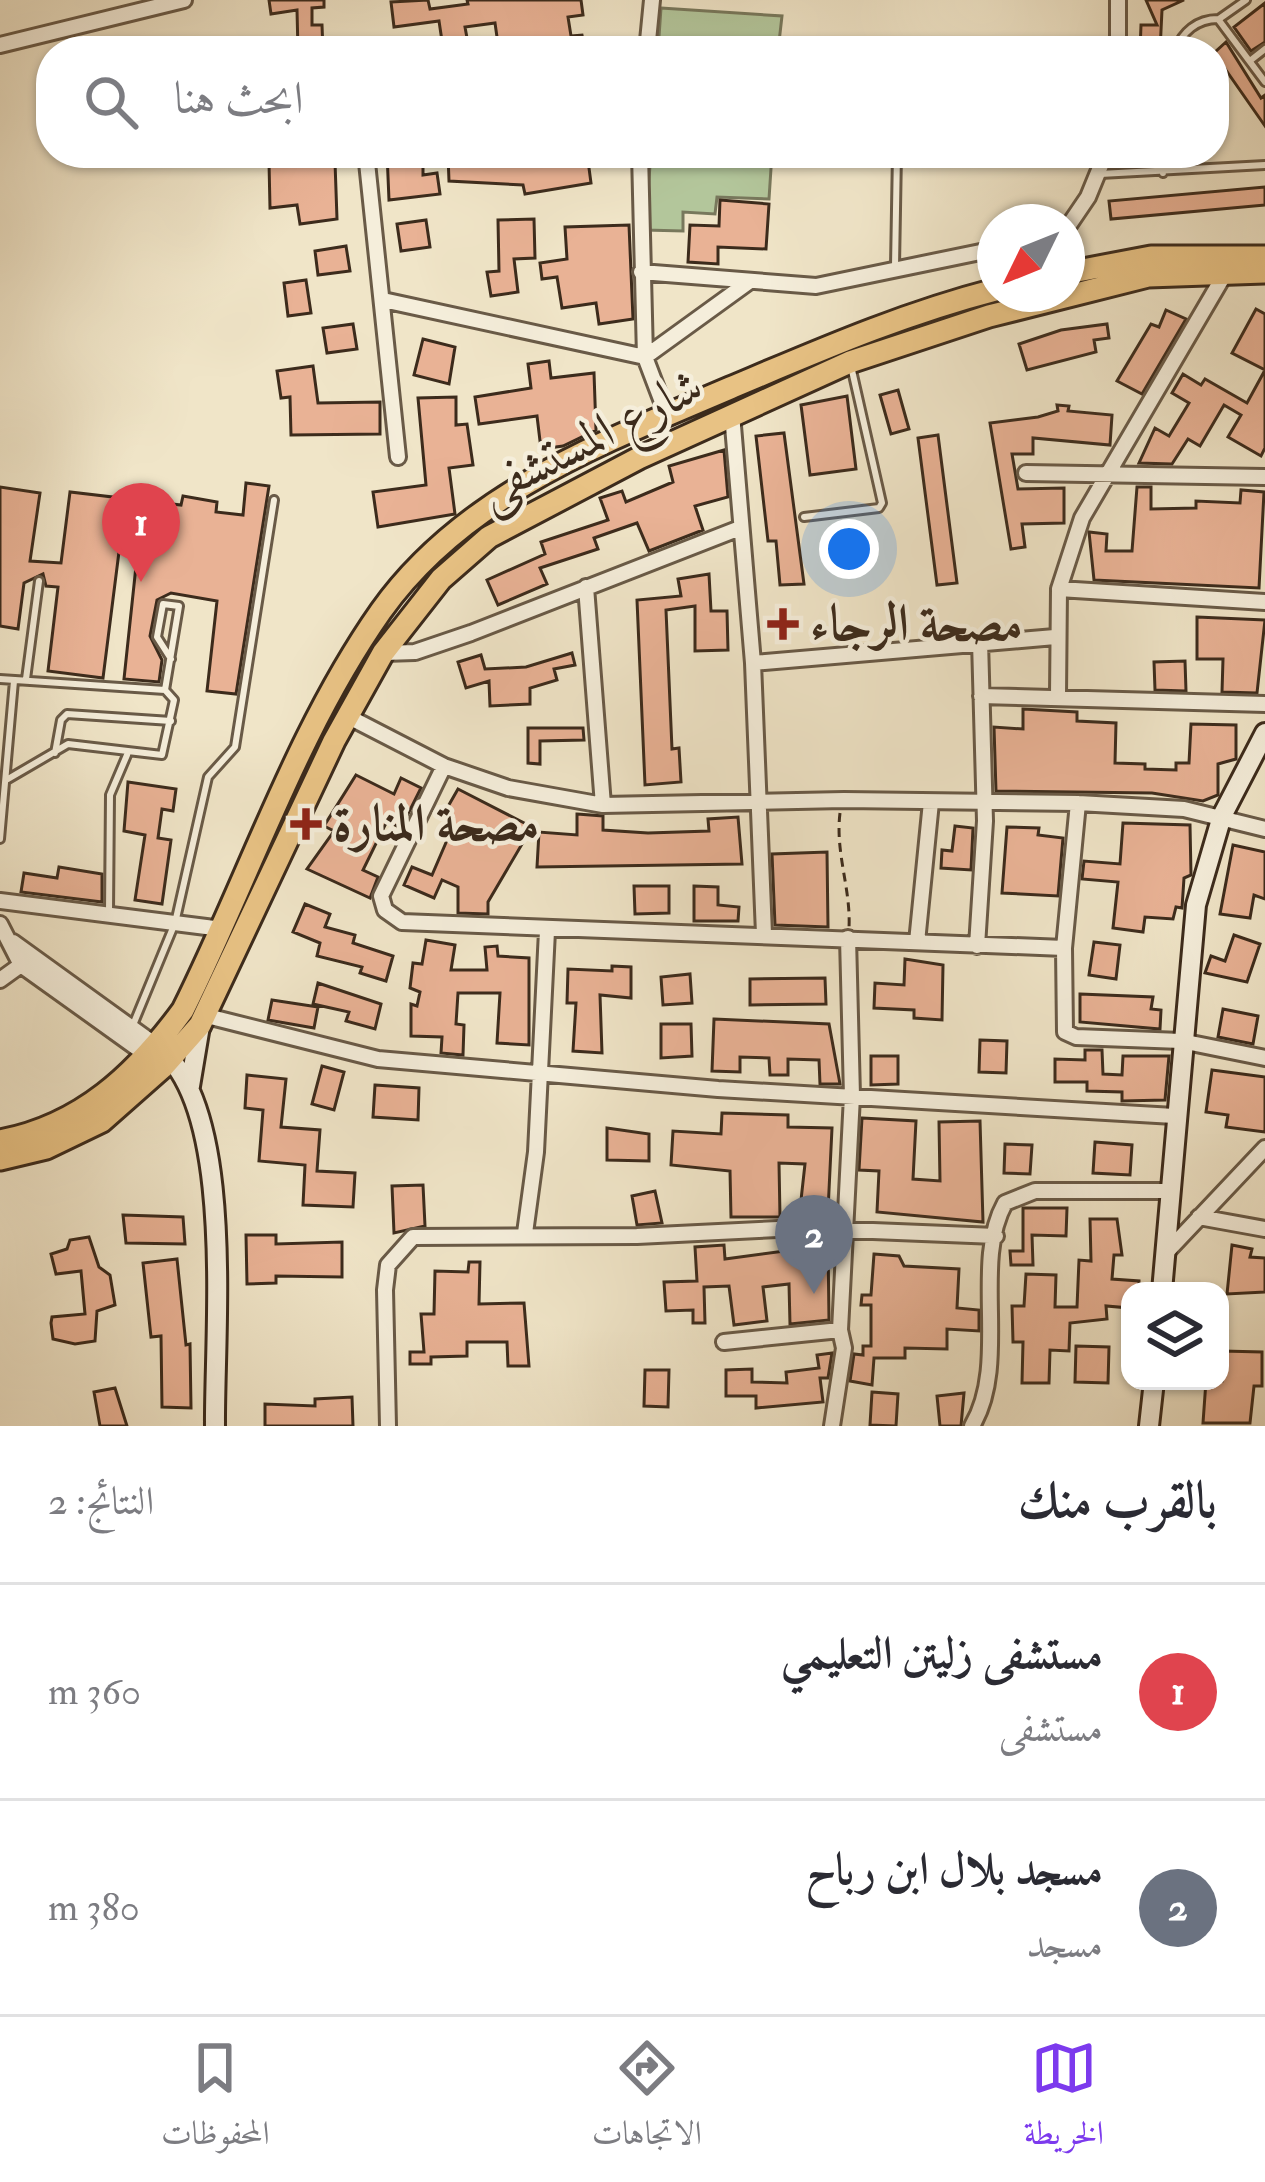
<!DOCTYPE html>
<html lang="ar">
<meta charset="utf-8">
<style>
:root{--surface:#fff;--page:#f7f7f7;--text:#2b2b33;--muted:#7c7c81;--line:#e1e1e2;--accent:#7c3aed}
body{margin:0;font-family:"IM FELL Double Pica",Amiri,serif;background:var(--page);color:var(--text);direction:rtl}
.controls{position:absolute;right:36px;bottom:36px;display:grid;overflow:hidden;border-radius:24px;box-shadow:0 3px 9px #0004}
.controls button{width:108px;height:108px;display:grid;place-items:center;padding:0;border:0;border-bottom:3px solid var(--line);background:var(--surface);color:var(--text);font:60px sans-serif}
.compass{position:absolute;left:977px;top:204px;width:108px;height:108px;border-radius:50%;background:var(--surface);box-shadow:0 3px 9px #0004;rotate:227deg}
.you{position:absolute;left:849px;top:549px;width:42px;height:42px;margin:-30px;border:9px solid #fff;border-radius:50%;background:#1a73e8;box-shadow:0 0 0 18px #1a73e833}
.badge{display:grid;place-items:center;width:78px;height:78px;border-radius:50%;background:var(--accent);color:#fff;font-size:39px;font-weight:700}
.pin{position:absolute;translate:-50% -99px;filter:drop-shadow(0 3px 6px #0008)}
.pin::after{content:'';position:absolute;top:63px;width:42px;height:36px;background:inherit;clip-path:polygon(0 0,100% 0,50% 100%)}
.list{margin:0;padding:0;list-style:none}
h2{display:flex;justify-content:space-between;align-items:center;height:156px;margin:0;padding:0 48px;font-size:51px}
h2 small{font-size:39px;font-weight:400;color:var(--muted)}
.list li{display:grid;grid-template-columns:78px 1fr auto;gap:36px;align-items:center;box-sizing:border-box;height:216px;padding:0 48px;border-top:3px solid var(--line)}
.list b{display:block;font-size:45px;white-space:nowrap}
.list p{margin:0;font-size:39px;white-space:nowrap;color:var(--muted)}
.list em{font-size:39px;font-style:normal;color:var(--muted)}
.icon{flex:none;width:66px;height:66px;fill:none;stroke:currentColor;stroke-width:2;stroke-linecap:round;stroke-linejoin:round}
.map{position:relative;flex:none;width:1265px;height:1426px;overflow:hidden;direction:ltr}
.search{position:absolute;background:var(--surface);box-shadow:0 3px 9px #0004;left:36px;right:36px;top:36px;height:132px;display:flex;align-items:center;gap:30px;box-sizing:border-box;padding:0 42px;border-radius:48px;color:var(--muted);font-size:45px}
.sheet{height:588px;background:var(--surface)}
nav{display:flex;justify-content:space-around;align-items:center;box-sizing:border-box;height:168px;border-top:3px solid var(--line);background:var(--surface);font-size:33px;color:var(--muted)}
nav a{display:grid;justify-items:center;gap:6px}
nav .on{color:var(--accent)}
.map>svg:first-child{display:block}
</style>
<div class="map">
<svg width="1265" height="1426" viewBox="0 0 1265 1426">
<rect width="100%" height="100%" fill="#f0e5c8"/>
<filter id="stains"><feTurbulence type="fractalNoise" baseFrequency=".00167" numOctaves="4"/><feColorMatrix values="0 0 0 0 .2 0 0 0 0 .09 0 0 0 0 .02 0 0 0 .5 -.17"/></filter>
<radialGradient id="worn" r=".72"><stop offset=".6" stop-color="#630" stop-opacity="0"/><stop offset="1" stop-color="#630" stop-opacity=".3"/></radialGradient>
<path fill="#b3c69b" stroke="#78785c" stroke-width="3" d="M661 8 782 16 778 51H658Z
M651 153H772L769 199 717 197 715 214 683 212V231L645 230Z"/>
<path fill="#e9b295" stroke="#3c2b1c" stroke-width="3" d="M269 0H324V7L312 8V25H322L323 51H298L297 10 271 14Z
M428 0 430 9 468 4 467 0H581L583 15 568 17 571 36 582 35 585 51H499L495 23 465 27 467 38 442 41 439 21 394 27 391 2Z
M1146 0H1184L1162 10 1160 51H1140L1141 25H1157Z
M1265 3V42L1251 51 1234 27Z
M1226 42 1261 98 1265 95V126L1214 53Z
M387 153H423V175L437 173 440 194 389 200Z
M559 153H587L591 183 525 194 523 185 449 181 448 155H511V165L560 158Z
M294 159 335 162 337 219 300 224 297 205 270 208 269 162Z
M1265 187V205L1111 219 1109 201Z
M720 200 769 204 766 249 718 247V264L688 262 690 225 719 226Z
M534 219 535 258 514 259 518 292 491 296 487 272 499 271 498 220Z
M426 220 430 247 401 251 397 224Z
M629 225 633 319 599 324 596 303 562 308 557 277 542 279 540 263 567 259 565 227Z
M346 246 350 271 318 275 315 251Z
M306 280 311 313 288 316 284 283Z
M1256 309 1265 314V448L1261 456 1228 437 1241 415 1224 405 1200 446 1188 439 1172 464 1139 463 1155 428 1169 436 1189 403 1172 393 1183 374 1201 385 1205 379 1247 403 1265 370 1232 353Z
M1166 310 1186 319 1142 394 1117 381 1151 324 1159 327Z
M353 324 357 349 327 353 323 328Z
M1107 324 1109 338 1094 340 1096 352 1027 370 1019 344 1061 330Z
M423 339 455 347 449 384 414 375Z
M549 361 551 378 594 373 596 430 563 446 541 449 537 416 479 424 475 397 531 388 528 364Z
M313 366 318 403 380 402V434L291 435 290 397 281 398 277 371Z
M898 390 909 429 891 434 880 395Z
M847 396 856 469 810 475 801 405Z
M456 397V425L467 424 473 465 449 468 455 514 378 527 373 492 426 485 418 398Z
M1057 405 1069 406 1068 411 1112 415 1110 445 1033 438V454H1012L1018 489 1064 488V523L1022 524 1025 547 1011 549 990 423 1038 417 1058 411Z
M784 433 804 584 780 585 776 541H768L756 436Z
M938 435 957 583 937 585 918 438Z
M724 450 728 497 695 506 703 530 649 551 637 523 594 538 598 549 540 568 547 584 498 605 487 580 545 554 541 542 608 520 600 498 622 491 626 502 673 482 669 466Z
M246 483 269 486 236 694 207 691 217 601 171 593 157 600 150 636 162 660 159 682 124 679 139 538 121 536 103 678 48 671 58 587 46 586 43 574 24 583 18 629 0 626V487L40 493 30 561 61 563 70 492 181 505 183 496 217 502 216 512 243 515Z
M1137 487H1151V509L1196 508V501L1240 503 1241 490 1264 492 1259 588 1094 580 1089 532 1107 534 1106 551H1132Z
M709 574 711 611H727L728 650 695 651V606L666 610 672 749 679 748 681 782 645 785 637 600 681 596 678 579Z
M1197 617 1265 620 1257 693 1222 692 1223 659H1197Z
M572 653 575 665 554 669 557 680 530 688V704L490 706 489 681 466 688 458 662 481 655 485 669 526 667Z
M1185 661 1186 691 1155 690 1154 662Z
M1023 709 1077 712V721L1116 723 1115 763 1145 764V769L1176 770V763H1189L1191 724 1236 725V759L1218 764V795L1203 801 1152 793 996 791 994 727 1023 729Z
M528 728H583L584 740 540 741V764L528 763Z
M356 775 394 794 401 778 421 788 401 828 387 821 363 870 378 877 370 898 307 869 334 831 324 826Z
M128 782 176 789 173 811 162 809 158 838 171 840 162 904 135 900 145 835 124 831Z
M458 789 532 827 488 902V914L458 913V887L442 880 434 898 404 885 412 867 432 875 454 824 442 817Z
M577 814 603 816V830L648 833 709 831 708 819 738 817 742 864 537 867 539 832 577 835Z
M1123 823 1190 825 1191 875 1184 878 1182 908 1176 907 1173 919 1145 917 1143 932 1113 928 1118 882 1082 879 1084 861 1120 864Z
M955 826 973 828 971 870 941 868 942 850 952 851Z
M1007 827 1039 828 1038 835 1063 838 1058 896 1002 893Z
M1233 845 1265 852V899L1254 895 1250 918 1220 914Z
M827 852 828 927 775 925 772 854Z
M59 867 102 874V902L21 892 24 873 57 878Z
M634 886H669V913L635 914Z
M694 886 718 887V905L739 907 738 921H694Z
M305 904 330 914 325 927 355 935 353 943 393 956 386 981 360 973 362 967 317 956 320 943 293 932Z
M1234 935 1260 944 1247 982 1205 973 1211 956 1225 961Z
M426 940 455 945 451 970H487L485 947 497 946 498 956 529 958V1045L497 1043 500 993H458L456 1024 464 1025 463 1055 441 1053 442 1037 411 1036V1004L417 1006 420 992 410 988 413 963 422 964Z
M1094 942 1120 945 1116 979 1089 975Z
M905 959 943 965 942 1020 914 1018V1010L874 1008 875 983 904 985Z
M612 966 631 967V998L600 995 602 1053 573 1051 576 1003H567L568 969 612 971Z
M690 974 692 1003 663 1005 661 977Z
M825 978 826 1004 750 1005V979Z
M318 983 381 1004 375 1029 346 1021 349 1012 313 1004Z
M1080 994 1153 997 1151 1009 1161 1010 1160 1029 1080 1022Z
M272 1000 318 1007 314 1028 268 1020Z
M1223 1009 1258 1016 1253 1044 1218 1037Z
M714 1019 829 1024 840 1084H820L819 1060 788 1059V1075H770L769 1058 740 1057V1072L712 1071Z
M661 1024H691L692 1056 661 1058Z
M980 1040 1007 1041 1006 1073 979 1072Z
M1085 1050H1102L1103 1074 1122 1075 1123 1056H1169L1165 1100 1122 1101V1092L1087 1091V1082H1055V1059L1085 1060Z
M871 1056H898V1084L871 1085Z
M322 1066 344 1072 334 1110 312 1104Z
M1212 1070 1265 1077V1132L1226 1127 1228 1115 1206 1112Z
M247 1075 286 1079 281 1127 320 1130 317 1171 355 1173 353 1207 303 1205 305 1165 259 1161 263 1110 245 1108Z
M375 1085 419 1088 418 1120 373 1117Z
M722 1113 788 1115V1127L832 1128 828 1211 800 1209 805 1164 779 1163 780 1217H731L730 1171 671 1165 673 1131 721 1134Z
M862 1118 916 1121 913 1179 940 1181 939 1122 980 1121 983 1222 877 1212 879 1171 859 1170Z
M607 1128 649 1134V1161L607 1160Z
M1095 1142 1132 1145 1130 1175 1093 1173Z
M1005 1144 1032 1145 1030 1174 1004 1173Z
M423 1185 425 1226 394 1233 392 1186Z
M655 1191 662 1223 637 1225 632 1196Z
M1023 1208H1067L1066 1236 1032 1235 1033 1265H1011L1010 1251H1023Z
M123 1215 183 1217 185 1244 126 1243Z
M1090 1219H1117L1122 1255H1114L1112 1279 1139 1281V1291H1130V1308L1106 1306 1107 1319 1070 1323 1069 1351 1050 1350 1049 1383H1022L1023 1342H1013L1012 1306H1024L1026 1274 1056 1275 1055 1307H1077L1079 1260 1091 1261Z
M246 1235H276V1244L342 1242V1277L276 1276V1283L247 1284Z
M89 1237 99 1267 110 1275 115 1305 97 1311 95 1341 75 1344 53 1339 51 1323 52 1317 85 1314 81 1271 56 1274 51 1254 67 1249 70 1240Z
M785 1243H828L829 1320 790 1324 789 1284 763 1287 767 1321 734 1325 729 1286 704 1287 705 1323H693V1310L666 1311 664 1282 697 1281 695 1247 724 1245 725 1259 785 1251Z
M1232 1245 1252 1249 1250 1257 1265 1258V1292L1227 1294Z
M874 1254 899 1256 904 1266 959 1269 957 1308 979 1310V1331L947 1329V1349L905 1348V1358H874L872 1385 850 1381 854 1354 863 1355V1346H871V1305H861L862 1295H871Z
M177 1259 186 1345 190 1344 191 1408 162 1407 161 1336 151 1337 143 1263Z
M469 1262H480L479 1304 524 1303 529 1366H508L507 1342H467V1356L431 1357V1364H410V1352H424L421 1314H434L435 1271 468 1272Z
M1076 1346 1109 1347 1108 1383 1075 1382Z
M1222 1351 1262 1352V1386H1254L1250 1423H1203L1206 1381H1222Z
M832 1353 828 1378H820L823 1402 756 1408V1396H726V1370L752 1369V1382L787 1383 786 1372 819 1368 817 1355Z
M645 1370H669L668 1407 644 1406Z
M115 1388 127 1426H100L94 1392Z
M872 1392 898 1394 896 1426 870 1425Z
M964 1393 961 1426H940L937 1396Z
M352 1397 353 1426H265V1404L315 1406V1399Z"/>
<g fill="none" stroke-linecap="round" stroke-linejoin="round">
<g stroke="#695a47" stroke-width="12">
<path id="lane" d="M1219 19 1246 0
M1175 51C1182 32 1197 19 1218 19L1265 82
M1251 60 1265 49
M1163 173 1165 153
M1100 174 1265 165
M895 266 897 153
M804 517 879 508 882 503 851 366
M0 679 165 690 174 700 162 755 68 744 8 779
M26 679 39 581
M165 690 179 606 163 604 157 637 171 659
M55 753 61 720 67 714 171 721
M0 839 14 681
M109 911 110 795 127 755
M133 1025 175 923 208 777 235 747 274 500"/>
</g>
<g stroke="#695a47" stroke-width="20">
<path id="street" d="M1118 0V51
M0 45 184 0
M647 51 652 0
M366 153 398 457
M640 153 645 357 667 415
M1067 228 1088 197 1106 153
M641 272 816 286 995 249
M383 300 645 357 750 281
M732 414 753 663 764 934
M1026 473 1265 477
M586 587 603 805
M1059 589 1265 602
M384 653 415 652 471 633 740 528
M753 663 1055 637
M1058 695 1059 589 1082 518 1226 272
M981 696 1265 704
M347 716 444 766 508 788 603 805 844 800 1078 803 1184 809 1265 829
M444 766 381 896 385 910 402 922 1064 948
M1078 803 1064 948 1065 1032 1076 1037 1181 1041 1265 1058
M0 901 222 929
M0 924 21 965 148 1056
M13 942 157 1046
M917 942 931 802
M977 946 985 821 980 641
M0 980 25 962
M207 1016 378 1059 718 1089 1174 1116
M1199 1217 1265 1229
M525 1233 536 1152 547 931
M1164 1255 1265 1148
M724 1342 840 1330
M388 1426 385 1290 388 1265 413 1237 637 1236 799 1228 996 1236
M832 1426 844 1348 840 1330 852 1096 848 938
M972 1426C1010 1363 971 1264 1005 1203L1035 1191H1168"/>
</g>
<g stroke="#3c2b1c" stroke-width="24">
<path id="secondary" d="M160 1049C236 1110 214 1333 215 1426
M190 1086 200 1026
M1162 1291 1196 905 1222 816 1265 733
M1149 1426 1154 1381"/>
</g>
<g stroke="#3c2b1c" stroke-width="27">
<path id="primary" d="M1067 273 1151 257H1265
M0 1141C81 1126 136 1074 183 1010 249 878 296 732 381 611 464 494 604 442 730 388 818 351 902 314 995 290
M0 1159 46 1148 102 1121 162 1068 200 1025 334 741 383 653 441 579 489 537 639 458 850 362 989 316 1148 276 1265 272"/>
</g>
<path stroke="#3c2b1c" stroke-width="3" stroke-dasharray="9 6" stroke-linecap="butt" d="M840 813C835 853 851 888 849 928"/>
<use href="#lane" stroke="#f5eedb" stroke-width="6"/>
<use href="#street" stroke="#f5eedb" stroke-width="14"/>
<use href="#secondary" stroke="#f5eedb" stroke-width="18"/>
<use href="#primary" stroke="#e8c284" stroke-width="21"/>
</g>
<g fill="#8f2418" stroke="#f5eedb" stroke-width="4.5">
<path d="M777 606h12v12h12v12h-12v12h-12v-12h-12v-12h12z"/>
<path d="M300 806h12v12h12v12h-12v12h-12v-12h-12v-12h12z"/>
</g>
<g text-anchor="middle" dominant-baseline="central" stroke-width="9" stroke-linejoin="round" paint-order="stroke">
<g font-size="51" fill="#3c2b1c" stroke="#f5eedb">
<text transform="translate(590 438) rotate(-27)">شارع المستشفى</text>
</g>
<g font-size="51" font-weight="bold" fill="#3c2b1c" stroke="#f5eedb" text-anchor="start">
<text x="810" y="624">مصحة الرجاء</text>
<text x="333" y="824">مصحة المنارة</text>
</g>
</g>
<rect width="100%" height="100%" filter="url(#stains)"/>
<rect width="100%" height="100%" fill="url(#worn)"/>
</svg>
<div class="controls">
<button><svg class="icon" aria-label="layers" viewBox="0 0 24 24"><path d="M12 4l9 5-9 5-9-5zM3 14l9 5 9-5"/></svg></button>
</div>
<svg class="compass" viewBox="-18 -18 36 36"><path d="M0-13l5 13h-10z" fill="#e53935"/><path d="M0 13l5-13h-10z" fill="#7c7c81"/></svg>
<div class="you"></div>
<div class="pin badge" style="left:141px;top:582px;background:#e0444e">1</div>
<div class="pin badge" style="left:814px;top:1294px;background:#6b7280">2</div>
<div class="search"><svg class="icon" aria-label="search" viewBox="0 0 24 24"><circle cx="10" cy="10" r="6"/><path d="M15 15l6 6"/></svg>ابحث هنا</div>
</div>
<section class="sheet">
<h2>بالقرب منك<small>النتائج: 2</small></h2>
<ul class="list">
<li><span class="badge" style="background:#e0444e">1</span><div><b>مستشفى زليتن التعليمي</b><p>مستشفى</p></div><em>360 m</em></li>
<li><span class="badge" style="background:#6b7280">2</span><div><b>مسجد بلال ابن رباح</b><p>مسجد</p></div><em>380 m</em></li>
</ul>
</section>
<nav>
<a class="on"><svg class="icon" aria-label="map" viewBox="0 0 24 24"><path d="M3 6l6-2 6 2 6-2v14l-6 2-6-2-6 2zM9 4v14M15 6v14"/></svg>الخريطة</a>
<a><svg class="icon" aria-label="directions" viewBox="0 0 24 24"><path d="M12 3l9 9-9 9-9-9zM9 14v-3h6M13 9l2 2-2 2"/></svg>الاتجاهات</a>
<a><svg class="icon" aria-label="saved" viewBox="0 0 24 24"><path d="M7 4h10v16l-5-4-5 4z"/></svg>المحفوظات</a>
</nav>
